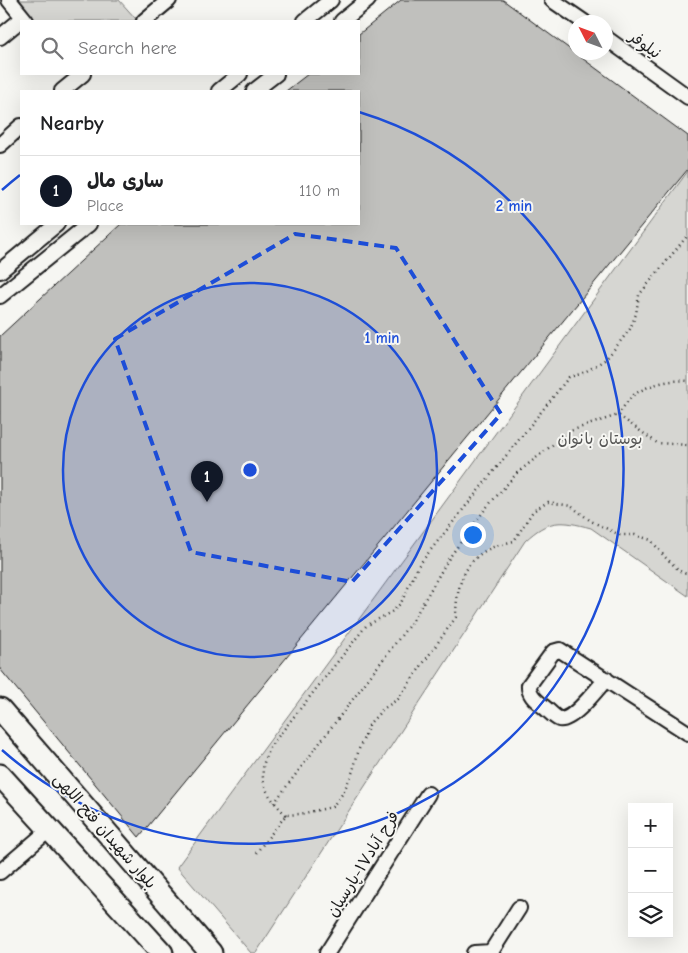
<!DOCTYPE html>
<meta charset="utf-8">
<style>
:root{--surface:#fff;--page:#f6f6f6;--text:#202124;--muted:#757577;--line:#e0e0e0;--accent:#111827}
body{margin:0;font-family:"Comic Neue","Playpen Sans Arabic",sans-serif;background:var(--page);color:var(--text)}
.controls{position:absolute;right:15px;bottom:15px;display:grid;overflow:hidden;border-radius:0px;box-shadow:0 5px 20px #0002}
.controls button{width:45px;height:45px;display:grid;place-items:center;padding:0;border:0;border-bottom:1px solid var(--line);background:var(--surface);color:var(--text);font:25px sans-serif}
.compass{position:absolute;left:568px;top:15px;width:45px;height:45px;border-radius:50%;background:var(--surface);box-shadow:0 5px 20px #0002;rotate:312deg}
.you{position:absolute;left:472px;top:534px;width:18px;height:18px;margin:-12px;border:4px solid #fff;border-radius:50%;background:#1a73e8;box-shadow:0 0 0 8px #1a73e833}
.badge{display:grid;place-items:center;width:32px;height:32px;border-radius:50%;background:var(--accent);color:#fff;font-size:16px;font-weight:700}
.pin{position:absolute;translate:-50% -41px;filter:drop-shadow(0 1px 2px #0008)}
.pin::after{content:'';position:absolute;top:26px;width:18px;height:15px;background:inherit;clip-path:polygon(0 0,100% 0,50% 100%)}
.list{margin:0;padding:0;list-style:none}
h2{display:flex;justify-content:space-between;align-items:center;height:65px;margin:0;padding:0 20px;font-size:21px}
h2 small{font-size:16px;font-weight:400;color:var(--muted)}
.list li{display:grid;grid-template-columns:32px 1fr auto;gap:15px;align-items:center;box-sizing:border-box;height:70px;padding:0 20px;border-top:1px solid var(--line)}
.list b{display:block;font-size:19px;white-space:nowrap}
.list p{margin:0;font-size:16px;white-space:nowrap;color:var(--muted)}
.list em{font-size:16px;font-style:normal;color:var(--muted)}
.icon{flex:none;width:28px;height:28px;fill:none;stroke:currentColor;stroke-width:2;stroke-linecap:round;stroke-linejoin:round}
.map{position:relative;flex:none;width:688px;height:953px;overflow:hidden}
.search{position:absolute;background:var(--surface);box-shadow:0 5px 20px #0002;left:20px;top:20px;width:340px;height:55px;display:flex;align-items:center;gap:12px;box-sizing:border-box;padding:0 18px;border-radius:0px;color:var(--muted);font-size:19px}
.panel{position:absolute;background:var(--surface);box-shadow:0 5px 20px #0002;left:20px;top:90px;width:340px;height:135px;border-radius:0px}
.map>svg:first-child{display:block}
</style>
<div class="map">
<svg width="688" height="953" viewBox="0 0 688 953">
<rect width="100%" height="100%" fill="#f6f6f2"/>
<filter id="ink" filterUnits="userSpaceOnUse"><feTurbulence type="fractalNoise" baseFrequency=".02" numOctaves="2"/><feDisplacementMap in="SourceGraphic" scale="10" xChannelSelector="R" yChannelSelector="G"/><feConvolveMatrix kernelMatrix="1 2 1 2 8 2 1 2 1" color-interpolation-filters="sRGB"/></filter>
<g filter="url(#ink)">
<path fill="#d6d6d2" stroke="#797977" d="M10 0H119L136 19 134 21H27Z
M688 171V596L591 528C561 520 548 519 525 541L256 953H251L177 867Z"/>
<path fill="#c0c0bd" stroke="#1c1c1c" d="M401 0H503L688 136V169L139 837 0 669V336L121 224H359V91H286L308 74H359V34Z"/>
<g fill="none" stroke-linecap="round" stroke-linejoin="round">
<g stroke="#1c1c1c" stroke-width="18">
<path id="minor" d="M9 0 26 21
M552 0 584 22
M144 21 169 0
M305 21 331 0
M342 21 368 0
M0 37 23 18
M606 38 688 97
M62 91 83 74
M219 91 240 74
M254 91 276 74
M0 145 21 126
M0 271 57 224
M0 296 89 224
M606 679C598 688 571 723 559 719 554 717 548 710 544 707 537 701 528 695 529 685L553 652 560 650 688 733
M0 872 50 829
M491 952 519 908
M327 953 428 794
M474 953 491 952"/>
</g>
<g stroke="#1c1c1c" stroke-width="25">
<path id="primary" d="M0 709 211 953
M0 775 162 953"/>
</g>
<path stroke="#1c1c1c" stroke-width="2.5" stroke-dasharray="1 4" stroke-linecap="butt" d="M618 415C623 408 629 398 635 394 650 384 671 379 688 381
M274 803 413 620 449 558 486 508 517 473 570 431 618 415 657 443 688 445
M286 815C264 793 256 778 269 748L366 626 393 611 401 603 418 566 569 377 581 374 590 369 606 359 616 347 630 329 636 314 639 295 688 235
M256 853 286 815 300 814 332 807 343 793 353 771 359 749 370 723 383 709 398 699 456 617C456 595 460 571 478 556 488 547 502 544 514 541L533 511 548 502 571 506 591 521 620 535H635L651 540 664 556 680 571 688 575"/>
<use href="#minor" stroke="#f6f6f2" stroke-width="14"/>
<use href="#primary" stroke="#f6f6f2" stroke-width="21"/>
</g>
</g>
<path fill="none" stroke="#1d4ed8" stroke-width="4" stroke-dasharray="10 6" stroke-linejoin="round" d="M295 234 396 248 501 414 352 582 191 552 115 339Z"/>
<circle cx="250" cy="470" r="187" fill="#1d4ed8" fill-opacity=".12"/>
<g fill="none" stroke="#1d4ed8" stroke-width="2.5">
<circle cx="250" cy="470" r="187"/>
<path d="M2 190A374 374 0 0 1 20 175M359 112A374 374 0 1 1 2 750"/>
</g>
<g text-anchor="middle" dominant-baseline="central" stroke-width="4" stroke-linejoin="round" paint-order="stroke">
<g font-size="16" fill="#1c1c1c" stroke="#f6f6f2">
<text transform="translate(645 45) rotate(36)">نیلوفر</text>
<text transform="translate(105 831) rotate(49)">بلوار شهیدان فتح اللهی</text>
<text transform="translate(363 864) rotate(-58)">فرح آباد۱۷-پارسیان</text>
</g>
<g font-size="16" fill="#545453" stroke="#f6f6f2">
<text x="600" y="439">بوستان بانوان</text>
</g>
</g>
<circle cx="250" cy="470" r="8" fill="#1d4ed8" stroke="#f6f6f2" stroke-width="2.5"/>
<g font-size="15" text-anchor="middle" font-weight="bold" fill="#1d4ed8" stroke="#f6f6f2" stroke-width="4" stroke-linejoin="round" paint-order="stroke">
<text x="514" y="211">2 min</text>
<text x="382" y="343">1 min</text>
</g>
</svg>
<div class="controls">
<button>+</button>
<button>−</button>
<button><svg class="icon" aria-label="layers" viewBox="0 0 24 24"><path d="M12 4l9 5-9 5-9-5zM3 14l9 5 9-5"/></svg></button>
</div>
<svg class="compass" viewBox="-18 -18 36 36"><path d="M0-13l5 13h-10z" fill="#e53935"/><path d="M0 13l5-13h-10z" fill="#757577"/></svg>
<div class="you"></div>
<div class="pin badge" style="left:207px;top:502px">1</div>
<div class="search"><svg class="icon" aria-label="search" viewBox="0 0 24 24"><circle cx="10" cy="10" r="6"/><path d="M15 15l6 6"/></svg>Search here</div>
<section class="panel">
<h2>Nearby<small></small></h2>
<ul class="list">
<li><span class="badge">1</span><div><b>ساری مال</b><p>Place</p></div><em>110 m</em></li>
</ul>
</section>
</div>
